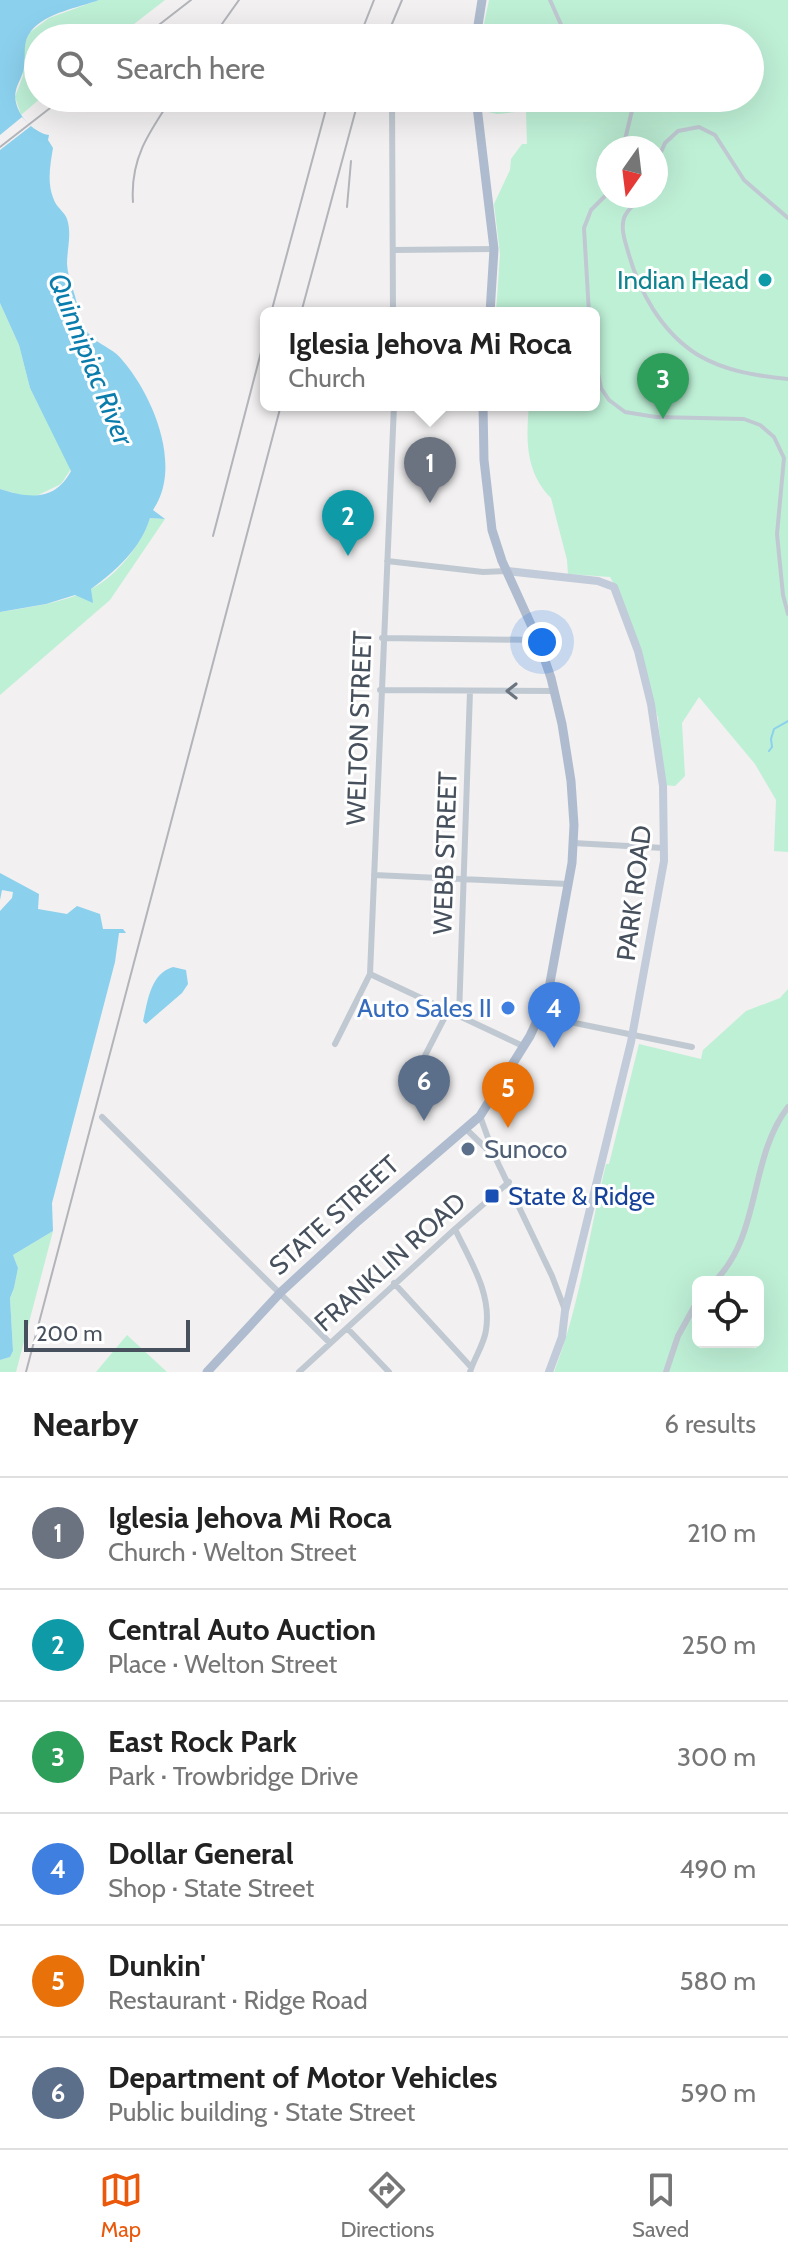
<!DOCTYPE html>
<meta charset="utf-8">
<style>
:root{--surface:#fff;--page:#f6f6f6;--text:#222;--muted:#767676;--line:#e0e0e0;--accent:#ea580c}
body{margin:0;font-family:Cabin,sans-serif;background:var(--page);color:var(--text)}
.controls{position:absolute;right:24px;bottom:24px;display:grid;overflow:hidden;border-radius:12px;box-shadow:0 8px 32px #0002}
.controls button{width:72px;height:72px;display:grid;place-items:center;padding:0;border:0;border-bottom:2px solid var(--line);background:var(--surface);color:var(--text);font:40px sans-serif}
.compass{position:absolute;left:596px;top:136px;width:72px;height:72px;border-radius:50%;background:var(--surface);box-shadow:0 8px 32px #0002;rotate:194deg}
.scale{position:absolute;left:24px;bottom:20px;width:166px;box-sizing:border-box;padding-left:8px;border:4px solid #47515d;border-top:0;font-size:22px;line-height:28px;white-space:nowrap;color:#47515d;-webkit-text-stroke:6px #fff;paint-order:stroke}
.you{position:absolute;left:542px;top:642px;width:28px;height:28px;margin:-20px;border:6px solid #fff;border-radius:50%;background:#1a73e8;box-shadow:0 0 0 12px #1a73e833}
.badge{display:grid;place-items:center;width:52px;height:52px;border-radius:50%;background:var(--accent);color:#fff;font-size:26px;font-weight:700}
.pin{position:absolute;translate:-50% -66px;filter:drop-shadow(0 2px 4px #0008)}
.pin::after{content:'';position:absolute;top:42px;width:28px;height:24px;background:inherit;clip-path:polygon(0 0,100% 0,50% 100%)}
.popup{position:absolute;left:260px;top:307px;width:340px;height:104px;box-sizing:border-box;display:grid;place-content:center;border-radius:12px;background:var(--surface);filter:drop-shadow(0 2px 6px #0005);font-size:26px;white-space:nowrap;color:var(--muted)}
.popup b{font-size:30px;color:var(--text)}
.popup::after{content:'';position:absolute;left:50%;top:100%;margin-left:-16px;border:16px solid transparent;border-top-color:var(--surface)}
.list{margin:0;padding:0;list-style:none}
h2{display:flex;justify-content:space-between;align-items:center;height:104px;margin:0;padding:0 32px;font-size:34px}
h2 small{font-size:26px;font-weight:400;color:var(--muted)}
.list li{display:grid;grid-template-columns:52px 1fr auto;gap:24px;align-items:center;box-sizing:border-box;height:112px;padding:0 32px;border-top:2px solid var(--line)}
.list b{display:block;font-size:30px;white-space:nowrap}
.list p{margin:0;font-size:26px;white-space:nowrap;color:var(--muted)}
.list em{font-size:26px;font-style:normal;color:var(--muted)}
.icon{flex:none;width:44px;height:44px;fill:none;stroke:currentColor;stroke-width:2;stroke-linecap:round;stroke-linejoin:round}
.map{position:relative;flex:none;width:788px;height:1372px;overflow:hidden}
.search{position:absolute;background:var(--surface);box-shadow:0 8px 32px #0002;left:24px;right:24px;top:24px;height:88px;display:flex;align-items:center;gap:20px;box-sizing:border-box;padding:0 28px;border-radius:44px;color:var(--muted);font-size:30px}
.sheet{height:776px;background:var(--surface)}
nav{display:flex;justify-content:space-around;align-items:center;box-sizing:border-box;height:112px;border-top:2px solid var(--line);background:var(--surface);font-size:22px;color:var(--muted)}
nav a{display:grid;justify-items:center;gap:4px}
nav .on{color:var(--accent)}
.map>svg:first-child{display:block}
</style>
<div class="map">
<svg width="788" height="1372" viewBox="0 0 788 1372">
<rect width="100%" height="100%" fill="#f2f0f0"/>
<path fill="#bef0d6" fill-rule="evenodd" d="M99 0H165L116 38H38V98H41L21 115 15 97 23 76 24 45 29 33 49 18Z
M489 0H788V852L774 851 776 800 755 764 699 697 682 723 685 776 675 786 664 785 658 718 623 601 610 577 568 574 567 560 551 498C525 472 526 439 529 405H594V313H496L500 254 494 204 510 170 511 159 522 144H527L526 111 497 114 484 111 483 98H750V38H481ZM608 148H656V196H608Z
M0 303 19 345 30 388 71 469 61 484 32 498 0 489Z
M150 518 165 519 110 600 0 695V612C30 607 64 603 91 589 116 577 142 544 150 518Z
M788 989V1372H554C580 1305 589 1233 606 1164H609L639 1044 701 1059 703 1050 746 1011 780 998ZM698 1282H758V1342H698Z
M53 1231 16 1372H0V1360L10 1357 13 1351 10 1298 14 1288 18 1268 13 1255Z
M127 1335 167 1372H96Z"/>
<path fill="#8bd0ed" d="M0 0H99C78 8 47 12 31 31 22 42 26 54 24 67 23 76 18 82 16 90 11 109 31 132 49 135L48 140 53 148C50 166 46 186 56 204 59 209 65 213 67 219 72 234 67 249 67 264 68 283 80 300 78 320 83 326 88 334 94 339 104 347 115 350 123 361 153 396 183 467 153 510L165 519 150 518C141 548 116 571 91 589L93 603 75 595 46 604 0 612V489C28 498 55 502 71 471L30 388 19 345 0 303Z
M0 873 39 894 38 909 67 914 77 906 100 914 103 929H123L126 933H119L115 962 52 1203 53 1231 13 1255 18 1268 14 1288 10 1298 13 1351 10 1357 0 1360V911L12 898 13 892 2 890 0 900Z
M173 967 186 970 188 984 182 993 146 1024 143 1021C148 1001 150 974 173 967Z"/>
<path fill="#f2f0f0" d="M22 117 31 126 0 150V135Z"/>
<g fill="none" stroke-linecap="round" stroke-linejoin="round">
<path stroke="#8bd0ed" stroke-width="2" d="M769 751 772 747 771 739 774 729 788 721"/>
<path stroke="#c0c9d2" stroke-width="4" d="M550 0 567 38
M623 148 635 98
M656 185 657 161 665 143 678 131 699 127 715 135 744 180 788 218
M646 196C637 202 628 208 624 218 621 228 624 238 627 248 638 290 661 332 698 355 725 371 757 376 788 379
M589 313 584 228 591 210 608 193
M594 354 601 388 609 400 625 412 656 417 744 419 760 425 774 437 784 458 777 534 783 595 788 614"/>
<path stroke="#c0c9d2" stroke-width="6" d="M392 98 393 313
M393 250 494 249
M387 561 483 572 507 571
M382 638 538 640
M380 690 555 691
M573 843 664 848
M374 875 568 884
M370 974 523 1046
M459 1016 470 691
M541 1016 692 1047
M335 1044 370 974 394 405
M415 1075 448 1011
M480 1116 495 1157 552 1276 565 1310
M102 1117 330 1343
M466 1129 492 1154
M455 1229C470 1261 492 1293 486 1330 484 1345 474 1358 470 1372
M714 1282C762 1235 748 1159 788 1107
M394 1283 471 1367
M347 1328 389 1372
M299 1372 455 1229 509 1182
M666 1372 678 1336 698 1300"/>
<path stroke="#c2cbd9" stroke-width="8" d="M507 571 598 581 614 587 638 651 651 704 663 786 664 861 631 1042 565 1311 562 1337 549 1372"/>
<path stroke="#afbccf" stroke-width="9" d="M476 38 482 0
M476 98 494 249 490 313
M207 1372 281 1292 358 1221 480 1116 530 1036 547 999 572 863 574 825 571 781 562 724 551 678 538 640 502 561 492 530 484 460 483 405"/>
<path stroke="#b2b4ba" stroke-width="2" d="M142 38 191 0
M212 38 239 0
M359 38 374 0
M386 38 402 0
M0 147 63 98
M133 202C130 159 149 132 172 98
M347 207 351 161
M271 313 329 98
M301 313 359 98
M213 536 266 333
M26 1372 281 405"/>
</g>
<defs><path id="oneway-chevron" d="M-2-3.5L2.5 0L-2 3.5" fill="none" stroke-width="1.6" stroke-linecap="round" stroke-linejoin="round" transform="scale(2)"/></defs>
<use stroke="#6b7580" href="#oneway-chevron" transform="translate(512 691) rotate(-180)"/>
<circle fill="#0f9aa8" stroke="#fff" stroke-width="3" cx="765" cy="280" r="8"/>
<circle fill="#3f7fe0" stroke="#fff" stroke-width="3" cx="508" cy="1008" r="8"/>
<circle fill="#5c6f8a" stroke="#fff" stroke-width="3" cx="468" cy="1149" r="8"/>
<rect fill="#1a4fb4" stroke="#fff" stroke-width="3" x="484" y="1188" width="16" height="16" rx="4"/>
<g text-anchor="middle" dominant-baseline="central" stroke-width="6" stroke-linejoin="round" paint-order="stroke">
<g font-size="26" fill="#0d838f" stroke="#fff" text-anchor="end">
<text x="749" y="280">Indian Head</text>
</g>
<g font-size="26" fill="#47515d" stroke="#fff">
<text transform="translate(359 728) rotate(-88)">WELTON STREET</text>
<text transform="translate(445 853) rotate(-88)">WEBB STREET</text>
<text transform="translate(634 893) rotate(-83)">PARK ROAD</text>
<text transform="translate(334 1215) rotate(-42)">STATE STREET</text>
<text transform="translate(390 1262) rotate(-42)">FRANKLIN ROAD</text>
</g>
<g font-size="26" fill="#366cbe" stroke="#fff" text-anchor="end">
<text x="492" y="1008">Auto Sales II</text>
</g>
<g font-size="26" fill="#4e5e75" stroke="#fff" text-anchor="start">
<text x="484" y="1149">Sunoco</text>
</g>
<g font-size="26" fill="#164399" stroke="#fff" text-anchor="start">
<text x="508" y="1196">State &amp; Ridge</text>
</g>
<g font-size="28" font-style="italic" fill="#0b7dad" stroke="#fff">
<text transform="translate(91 359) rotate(68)">Quinnipiac River</text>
</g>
</g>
</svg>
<div class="controls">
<button><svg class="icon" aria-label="locate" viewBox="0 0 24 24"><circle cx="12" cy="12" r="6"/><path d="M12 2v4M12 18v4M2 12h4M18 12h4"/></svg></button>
</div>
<svg class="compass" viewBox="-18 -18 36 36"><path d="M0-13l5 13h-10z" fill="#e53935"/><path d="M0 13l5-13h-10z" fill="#767676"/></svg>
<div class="scale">200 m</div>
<div class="you"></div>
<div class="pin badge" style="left:430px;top:503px;background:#6b7280">1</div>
<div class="popup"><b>Iglesia Jehova Mi Roca</b>Church</div>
<div class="pin badge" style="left:348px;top:556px;background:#0f9aa8">2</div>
<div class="pin badge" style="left:663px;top:419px;background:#2e9e5b">3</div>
<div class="pin badge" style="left:554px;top:1048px;background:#3f7fe0">4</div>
<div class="pin badge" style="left:508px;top:1128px;background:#e8710a">5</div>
<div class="pin badge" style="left:424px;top:1121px;background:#5c6f8a">6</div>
<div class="search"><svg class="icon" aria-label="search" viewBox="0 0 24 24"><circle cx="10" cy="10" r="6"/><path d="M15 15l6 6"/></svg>Search here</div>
</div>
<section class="sheet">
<h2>Nearby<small>6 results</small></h2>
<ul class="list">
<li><span class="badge" style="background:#6b7280">1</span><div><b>Iglesia Jehova Mi Roca</b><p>Church · Welton Street</p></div><em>210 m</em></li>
<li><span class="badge" style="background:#0f9aa8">2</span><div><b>Central Auto Auction</b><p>Place · Welton Street</p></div><em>250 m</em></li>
<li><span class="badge" style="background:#2e9e5b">3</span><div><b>East Rock Park</b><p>Park · Trowbridge Drive</p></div><em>300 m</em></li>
<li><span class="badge" style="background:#3f7fe0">4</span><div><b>Dollar General</b><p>Shop · State Street</p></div><em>490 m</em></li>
<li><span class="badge" style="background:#e8710a">5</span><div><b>Dunkin'</b><p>Restaurant · Ridge Road</p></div><em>580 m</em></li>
<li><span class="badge" style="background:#5c6f8a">6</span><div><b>Department of Motor Vehicles</b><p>Public building · State Street</p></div><em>590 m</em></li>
</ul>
</section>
<nav>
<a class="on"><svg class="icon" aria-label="map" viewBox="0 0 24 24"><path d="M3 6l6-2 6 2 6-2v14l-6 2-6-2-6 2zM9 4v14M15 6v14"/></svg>Map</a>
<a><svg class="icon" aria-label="directions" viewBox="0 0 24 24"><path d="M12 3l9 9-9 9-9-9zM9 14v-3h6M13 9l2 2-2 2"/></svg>Directions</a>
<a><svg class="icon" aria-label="saved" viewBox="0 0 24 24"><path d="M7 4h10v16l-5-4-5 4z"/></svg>Saved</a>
</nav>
